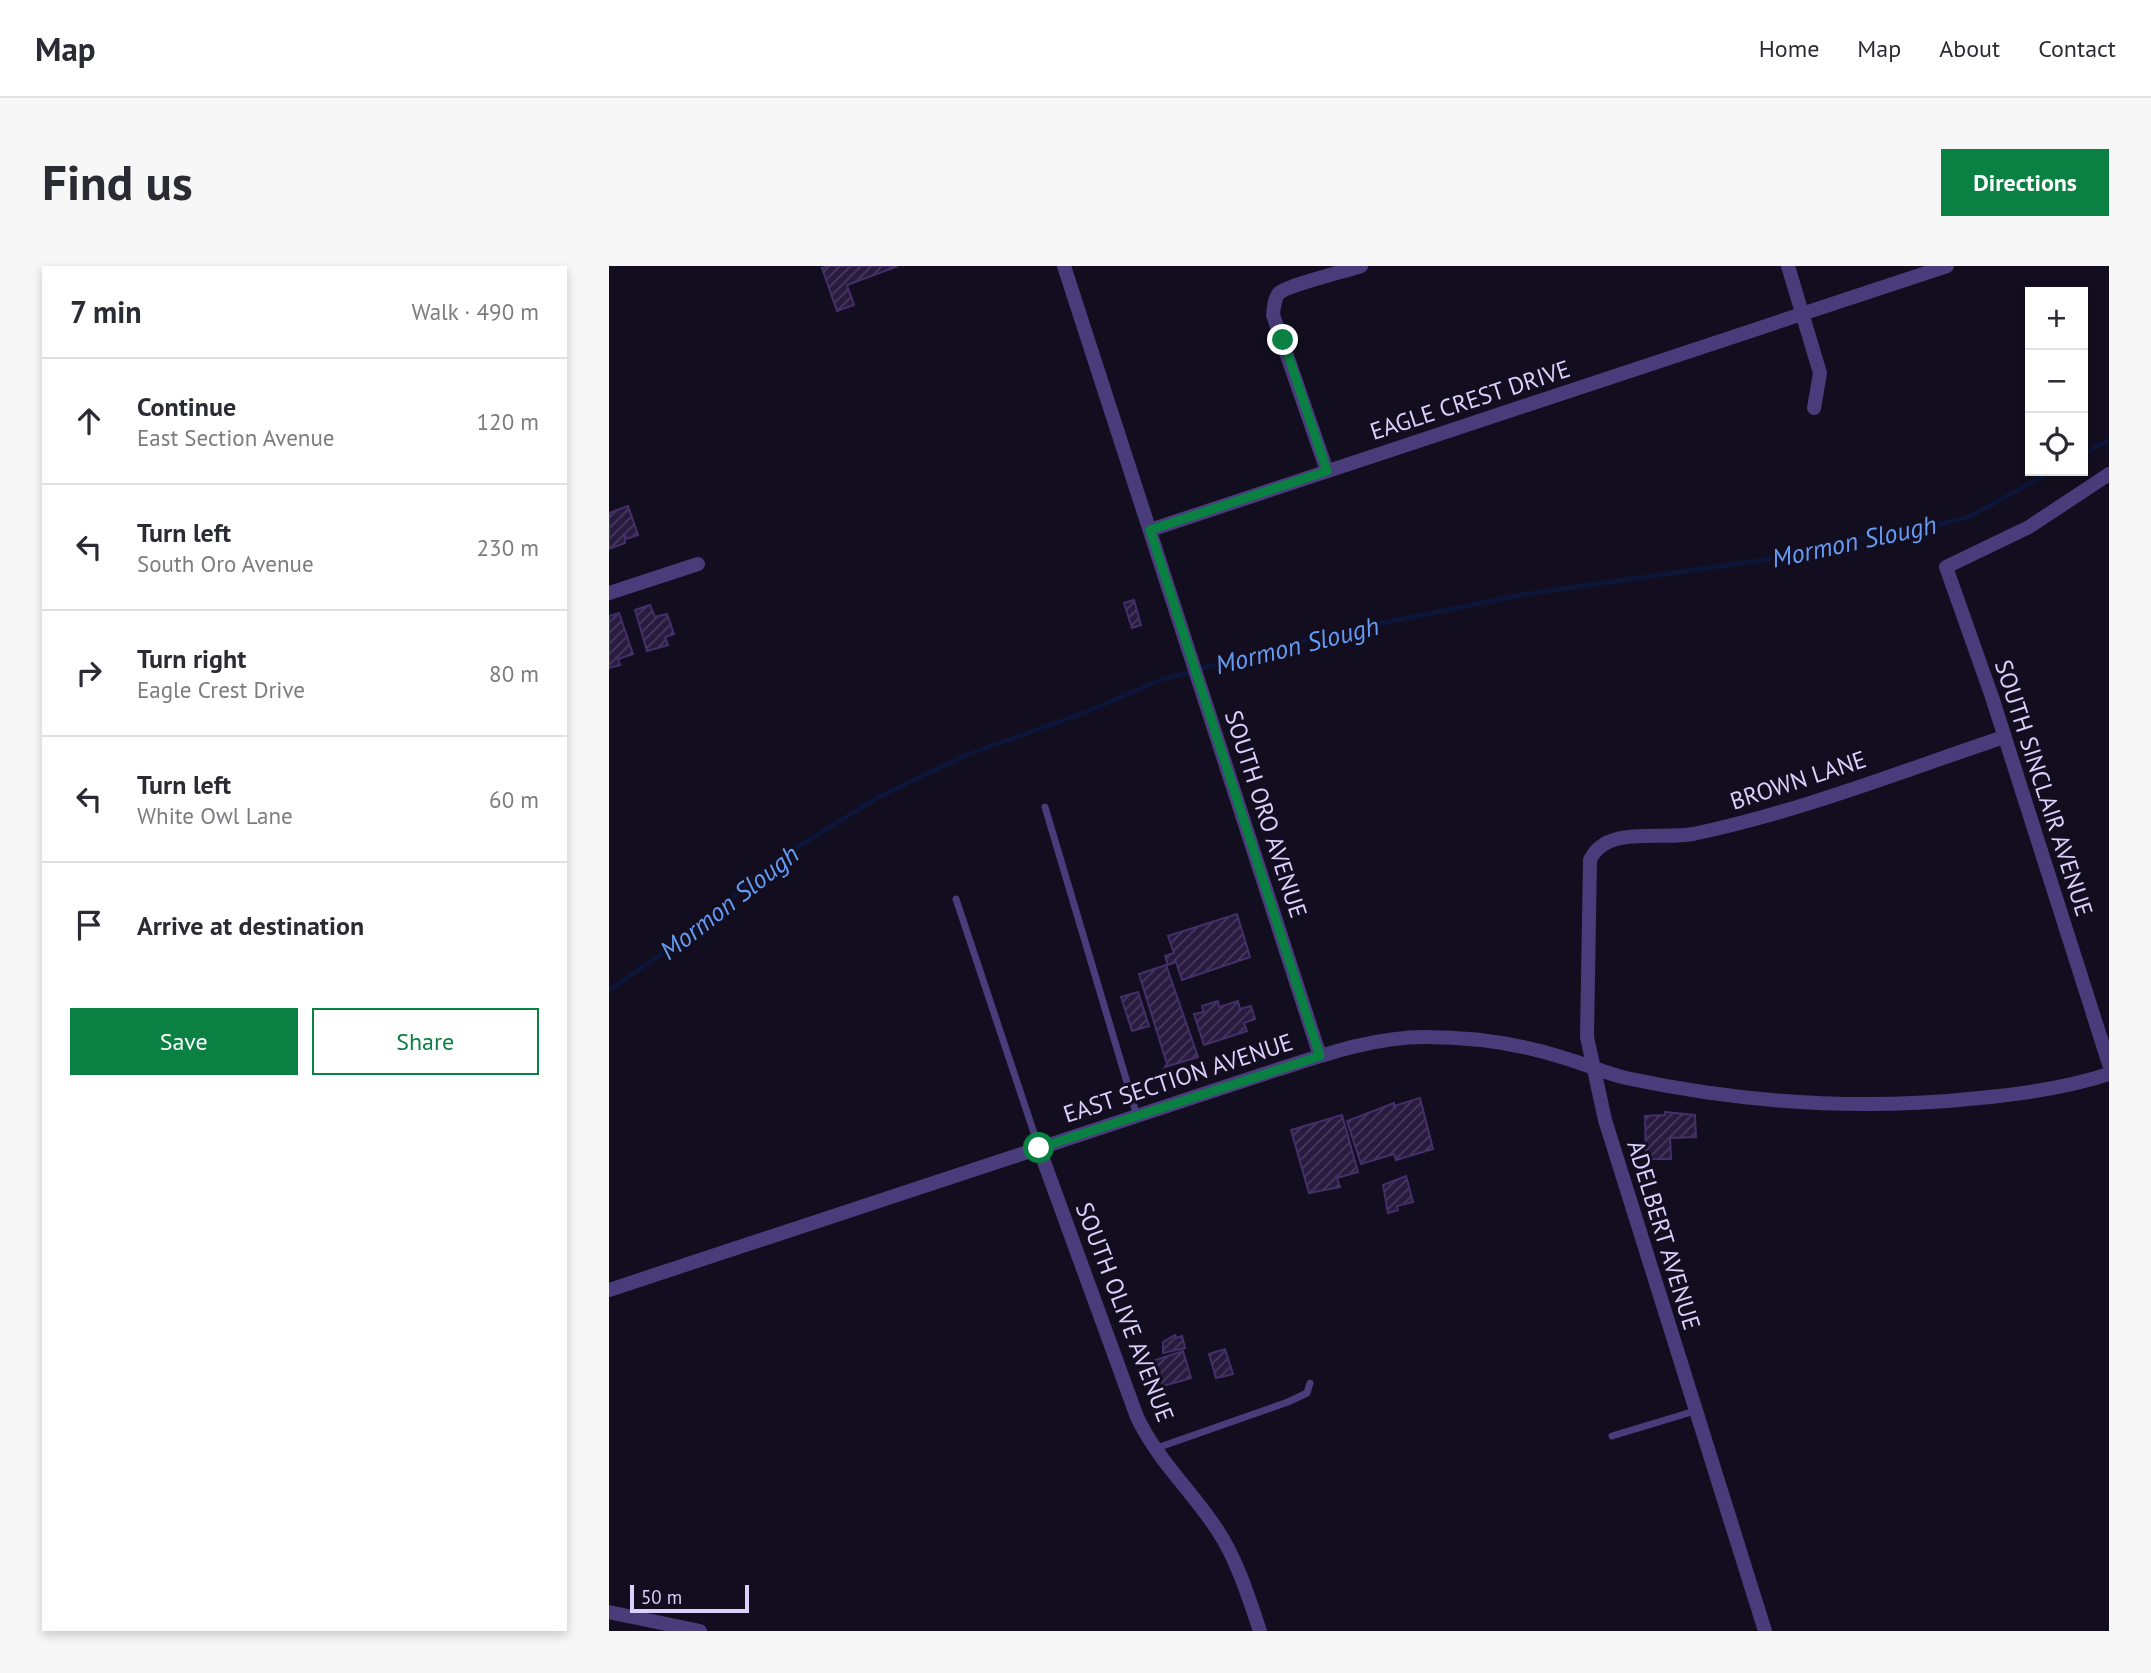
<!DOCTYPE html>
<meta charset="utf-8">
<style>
:root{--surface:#fff;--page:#f7f7f7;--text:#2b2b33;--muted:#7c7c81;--line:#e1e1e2;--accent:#0b8043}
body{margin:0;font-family:"PT Sans",sans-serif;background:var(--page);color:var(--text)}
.controls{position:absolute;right:21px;top:21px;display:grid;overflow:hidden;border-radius:0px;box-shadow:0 4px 10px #0003}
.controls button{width:63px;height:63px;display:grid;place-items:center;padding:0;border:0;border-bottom:2px solid var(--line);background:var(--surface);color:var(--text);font:35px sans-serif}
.scale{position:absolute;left:21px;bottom:18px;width:119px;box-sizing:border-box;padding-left:7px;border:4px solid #dbcffc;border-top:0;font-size:19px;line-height:24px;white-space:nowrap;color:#dbcffc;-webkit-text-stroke:5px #130e1f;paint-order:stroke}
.stop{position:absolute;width:21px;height:21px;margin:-16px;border:5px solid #0b8043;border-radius:50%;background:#fff}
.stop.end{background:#0b8043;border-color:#fff;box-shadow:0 2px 7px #0008}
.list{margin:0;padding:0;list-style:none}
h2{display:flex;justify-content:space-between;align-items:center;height:91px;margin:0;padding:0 28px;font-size:30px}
h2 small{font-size:23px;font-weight:400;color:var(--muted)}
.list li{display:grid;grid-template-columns:46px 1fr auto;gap:21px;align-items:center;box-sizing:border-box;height:126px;padding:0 28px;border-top:2px solid var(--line)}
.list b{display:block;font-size:26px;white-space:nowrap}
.list p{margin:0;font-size:23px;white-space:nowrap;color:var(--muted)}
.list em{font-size:23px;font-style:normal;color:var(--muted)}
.actions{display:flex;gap:14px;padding:21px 28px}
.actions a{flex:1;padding:16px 0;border:2px solid var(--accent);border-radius:0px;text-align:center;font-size:24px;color:var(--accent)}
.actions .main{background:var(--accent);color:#fff}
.icon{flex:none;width:38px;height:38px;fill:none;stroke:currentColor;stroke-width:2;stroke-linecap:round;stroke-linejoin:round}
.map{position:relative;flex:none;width:1500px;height:1365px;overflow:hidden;border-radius:0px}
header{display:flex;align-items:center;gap:42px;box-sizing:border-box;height:98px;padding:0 35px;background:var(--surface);border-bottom:2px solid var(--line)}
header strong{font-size:33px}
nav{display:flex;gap:38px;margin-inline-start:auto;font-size:24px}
.intro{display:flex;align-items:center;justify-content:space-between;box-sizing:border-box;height:168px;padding:0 42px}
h1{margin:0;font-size:49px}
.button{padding:18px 32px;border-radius:0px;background:var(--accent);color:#fff;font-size:24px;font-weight:700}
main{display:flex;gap:42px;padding:0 42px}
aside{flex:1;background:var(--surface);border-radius:0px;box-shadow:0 4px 10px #0003}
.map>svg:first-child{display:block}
</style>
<header>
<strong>Map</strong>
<nav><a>Home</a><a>Map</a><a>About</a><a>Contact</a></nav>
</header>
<div class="intro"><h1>Find us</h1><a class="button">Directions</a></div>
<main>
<aside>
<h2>7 min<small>Walk · 490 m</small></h2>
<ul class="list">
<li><svg class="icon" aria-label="ahead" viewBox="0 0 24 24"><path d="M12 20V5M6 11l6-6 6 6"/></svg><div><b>Continue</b><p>East Section Avenue</p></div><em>120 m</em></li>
<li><svg class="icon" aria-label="left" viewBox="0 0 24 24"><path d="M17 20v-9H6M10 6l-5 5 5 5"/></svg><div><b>Turn left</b><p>South Oro Avenue</p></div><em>230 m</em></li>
<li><svg class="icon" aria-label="right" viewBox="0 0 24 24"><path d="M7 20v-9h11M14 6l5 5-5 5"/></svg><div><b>Turn right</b><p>Eagle Crest Drive</p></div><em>80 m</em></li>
<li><svg class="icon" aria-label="left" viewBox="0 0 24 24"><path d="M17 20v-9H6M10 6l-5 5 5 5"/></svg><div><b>Turn left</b><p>White Owl Lane</p></div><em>60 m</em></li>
<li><svg class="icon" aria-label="arrive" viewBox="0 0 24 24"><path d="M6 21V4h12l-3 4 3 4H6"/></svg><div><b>Arrive at destination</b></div></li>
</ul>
<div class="actions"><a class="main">Save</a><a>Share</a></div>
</aside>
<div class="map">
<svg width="1500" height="1365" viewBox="0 0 1500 1365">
<defs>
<pattern id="building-hatch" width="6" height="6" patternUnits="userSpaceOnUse" patternTransform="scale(1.75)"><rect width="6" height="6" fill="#281b3f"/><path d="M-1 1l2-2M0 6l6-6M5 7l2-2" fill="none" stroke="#473b5c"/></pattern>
</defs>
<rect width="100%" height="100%" fill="#130e1f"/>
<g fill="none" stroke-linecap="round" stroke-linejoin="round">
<path stroke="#0c163a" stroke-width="4.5" d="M1474 188 1500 174
M0 724 87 664 161 598 268 532 357 489 477 446 551 414 719 368 917 328 1154 294 1226 276 1317 262 1362 250 1443 205"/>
</g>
<path fill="url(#building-hatch)" stroke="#432f69" stroke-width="2" d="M219 0H289L238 19 245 39 228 45 213 2Z
M19 240 29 269 17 273 15 267 16 277 0 283V247Z
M525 334 532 359 523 362 515 337Z
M41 339 46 351 58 348 65 368 56 371 59 379 38 385 26 344Z
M10 347 24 388 9 393 11 399 0 402V350Z
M628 648 641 691 573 714 567 696 559 699 556 690 565 687 559 670Z
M557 699 589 791 556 801 558 798 530 708Z
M529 726 540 760 523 765 512 731Z
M609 735 610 741 629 735 631 743 642 740 646 753 635 757 638 765 595 779 585 748 595 746 593 740Z
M811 832 824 883 787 894 785 888 752 898 738 855 785 837V840Z
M1056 846 1086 849 1087 871 1061 872 1062 893H1037L1036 850 1056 849Z
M733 849 749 906 728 912 731 921 700 927 682 864Z
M797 910 804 936 788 940 789 944 779 947 774 919Z
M566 1069 567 1072 573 1070 576 1082 554 1087V1076Z
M616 1083 624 1108 607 1112 600 1088Z
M574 1085 582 1112 554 1120 543 1095Z"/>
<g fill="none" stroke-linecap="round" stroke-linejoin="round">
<path stroke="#483c7b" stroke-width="7" d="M436 541 528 850
M347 633 430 882
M1003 1170 1086 1145
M545 1183 679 1136 698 1127 701 1117"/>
<path stroke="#483c7b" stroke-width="14" d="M455 0 711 790
M1179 0 1211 107 1205 142
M718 205 664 49C665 41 665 33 670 27 679 19 737 5 752 0
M1500 208 1420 261 1337 301 1383 431 1500 798
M541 264 1338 0
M0 327 89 298
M430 882 528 1151C549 1195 583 1225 609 1265 629 1296 639 1330 651 1365
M0 1024 661 806C711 790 763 771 816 771 862 771 908 777 952 791 974 797 995 807 1017 812 1134 837 1251 845 1370 832 1414 828 1458 822 1500 808
M0 1346 91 1365
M1156 1365 996 854 978 771 981 594C997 559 1051 574 1084 568 1190 546 1293 505 1395 471"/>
</g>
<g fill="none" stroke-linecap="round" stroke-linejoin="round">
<path stroke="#0b8043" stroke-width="9" d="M430 882 711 790 541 264 718 205 674 74"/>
</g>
<g text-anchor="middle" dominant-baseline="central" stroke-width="6" stroke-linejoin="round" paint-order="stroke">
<g font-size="24" fill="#dbcffc" stroke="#130e1f">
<text transform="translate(861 134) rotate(-18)">EAGLE CREST DRIVE</text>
<text transform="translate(1189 514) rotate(-18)">BROWN LANE</text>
<text transform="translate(1435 522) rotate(72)">SOUTH SINCLAIR AVENUE</text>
<text transform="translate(657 548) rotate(72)">SOUTH ORO AVENUE</text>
<text transform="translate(569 812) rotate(-18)">EAST SECTION AVENUE</text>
<text transform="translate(1055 969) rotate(73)">ADELBERT AVENUE</text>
<text transform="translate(516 1046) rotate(69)">SOUTH OLIVE AVENUE</text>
</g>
<g font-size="26" font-style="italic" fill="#649bf5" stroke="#130e1f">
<text transform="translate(1245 275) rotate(-12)">Mormon Slough</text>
<text transform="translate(688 379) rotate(-14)">Mormon Slough</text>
<text transform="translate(120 636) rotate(-38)">Mormon Slough</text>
</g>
</g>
</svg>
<div class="controls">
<button>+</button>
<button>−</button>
<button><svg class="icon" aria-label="locate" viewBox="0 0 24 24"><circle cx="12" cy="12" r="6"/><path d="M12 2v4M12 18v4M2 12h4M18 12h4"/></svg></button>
</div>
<div class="scale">50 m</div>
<div class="stop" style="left:430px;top:882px"></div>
<div class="stop end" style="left:674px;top:74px"></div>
</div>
</main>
